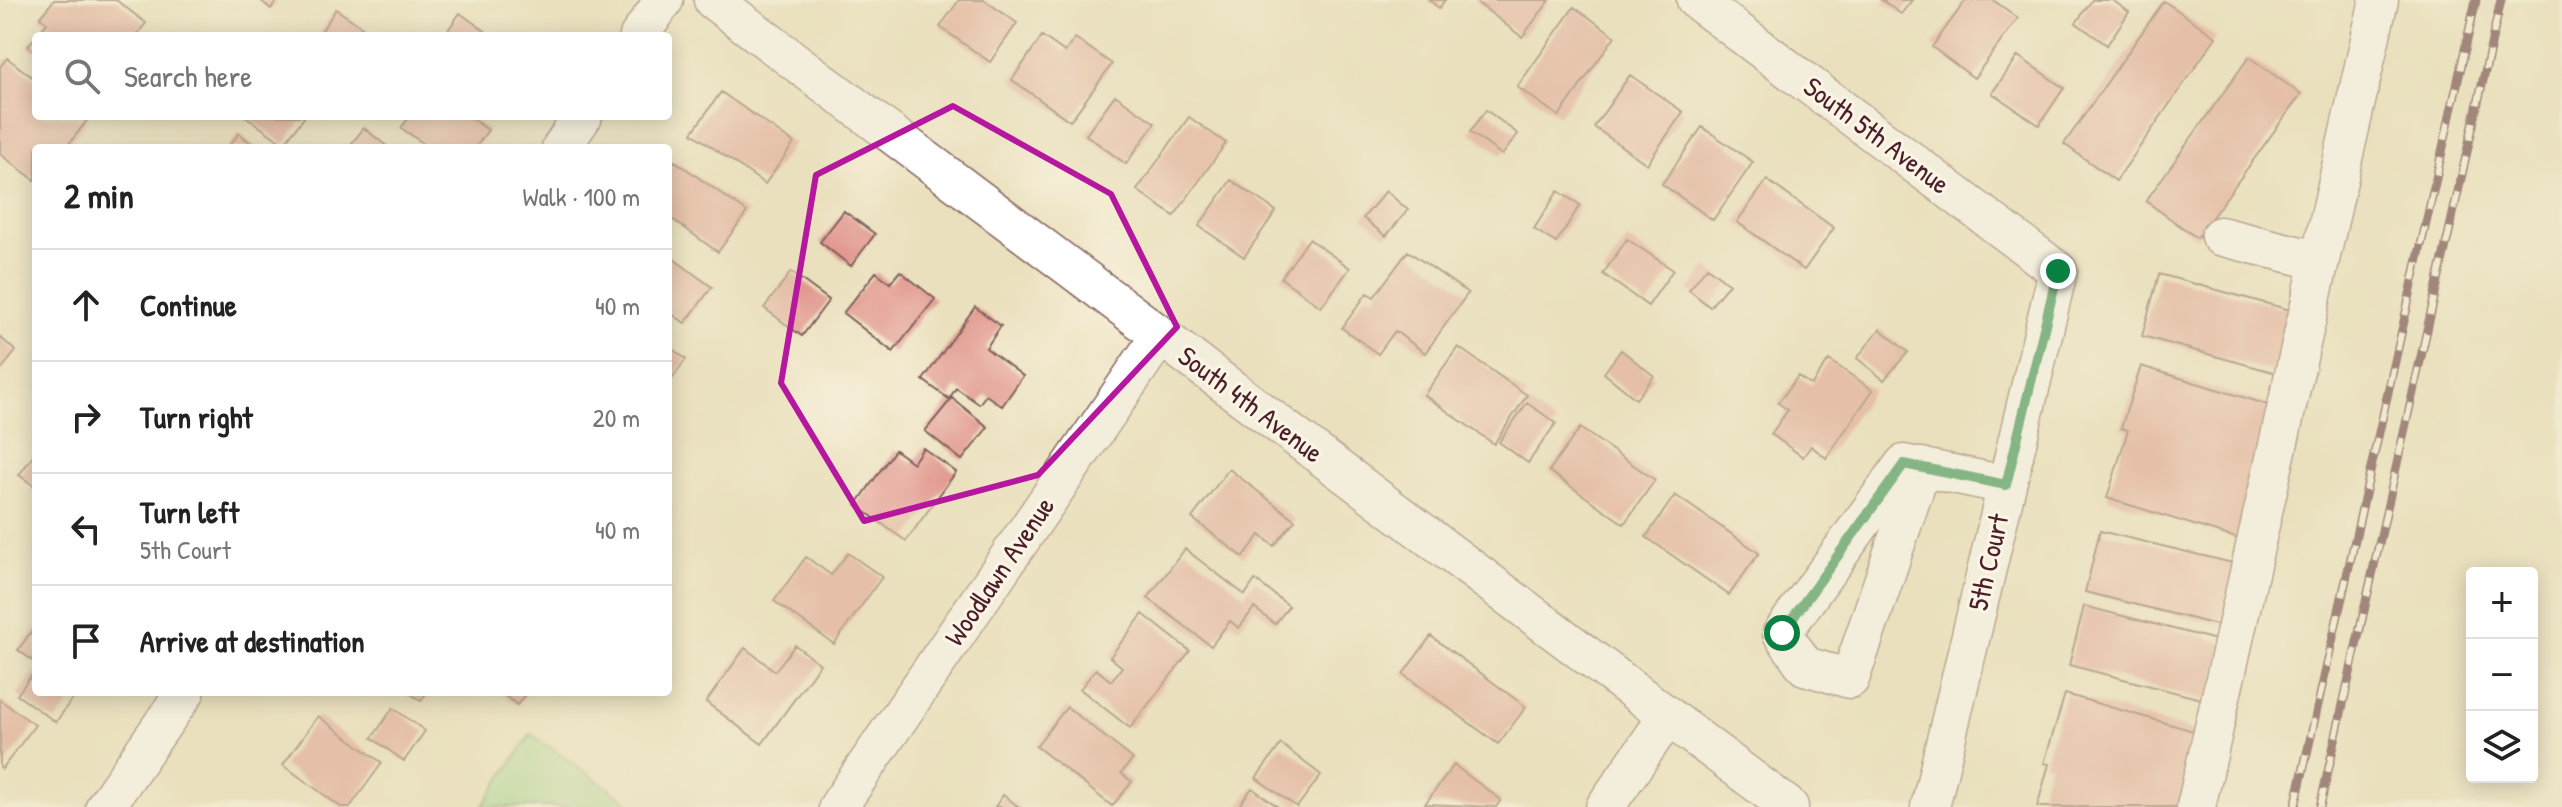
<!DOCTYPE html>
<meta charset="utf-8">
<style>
:root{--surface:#fff;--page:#f6f6f6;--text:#222;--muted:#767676;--line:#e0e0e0}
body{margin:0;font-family:"Patrick Hand",sans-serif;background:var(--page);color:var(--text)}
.controls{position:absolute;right:24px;bottom:24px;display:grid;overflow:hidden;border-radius:8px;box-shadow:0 4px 20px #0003}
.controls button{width:72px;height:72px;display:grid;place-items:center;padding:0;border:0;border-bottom:2px solid var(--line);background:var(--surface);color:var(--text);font:40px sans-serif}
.stop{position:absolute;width:24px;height:24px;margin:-18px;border:6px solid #0b8043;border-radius:50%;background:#fff}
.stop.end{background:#0b8043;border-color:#fff;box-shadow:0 2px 8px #0008}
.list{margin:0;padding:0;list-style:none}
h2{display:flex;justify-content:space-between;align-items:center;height:104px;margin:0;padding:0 32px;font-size:34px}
h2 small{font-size:26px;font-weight:400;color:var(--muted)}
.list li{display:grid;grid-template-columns:52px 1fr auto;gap:24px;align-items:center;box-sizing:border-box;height:112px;padding:0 32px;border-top:2px solid var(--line)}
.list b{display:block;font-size:30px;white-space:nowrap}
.list p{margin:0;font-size:26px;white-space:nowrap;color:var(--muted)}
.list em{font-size:26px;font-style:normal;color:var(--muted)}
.icon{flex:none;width:44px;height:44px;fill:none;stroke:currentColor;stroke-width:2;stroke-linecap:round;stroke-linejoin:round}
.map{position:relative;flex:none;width:2562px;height:807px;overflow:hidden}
.search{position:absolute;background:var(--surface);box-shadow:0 4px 20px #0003;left:32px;top:32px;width:640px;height:88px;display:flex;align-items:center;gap:20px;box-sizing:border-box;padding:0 28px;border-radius:8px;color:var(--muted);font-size:30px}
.panel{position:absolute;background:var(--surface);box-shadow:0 4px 20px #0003;left:32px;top:144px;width:640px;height:552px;border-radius:8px}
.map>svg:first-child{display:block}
</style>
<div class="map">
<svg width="2562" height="807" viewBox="0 0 2562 807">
<rect width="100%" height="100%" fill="#fcf5e5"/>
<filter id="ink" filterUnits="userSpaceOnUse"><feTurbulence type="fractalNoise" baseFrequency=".0125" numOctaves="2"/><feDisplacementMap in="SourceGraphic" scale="16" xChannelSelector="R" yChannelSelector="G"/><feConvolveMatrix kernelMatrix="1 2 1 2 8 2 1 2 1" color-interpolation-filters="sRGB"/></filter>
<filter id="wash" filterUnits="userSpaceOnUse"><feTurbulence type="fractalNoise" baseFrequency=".006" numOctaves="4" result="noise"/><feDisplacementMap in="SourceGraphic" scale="32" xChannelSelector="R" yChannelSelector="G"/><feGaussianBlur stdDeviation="1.8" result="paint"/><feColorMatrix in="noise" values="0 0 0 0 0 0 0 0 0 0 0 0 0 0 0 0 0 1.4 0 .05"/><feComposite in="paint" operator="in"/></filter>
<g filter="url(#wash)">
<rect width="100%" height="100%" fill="#eae0bd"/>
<path fill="#94d287" stroke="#6f7859" stroke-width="2" d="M531 734 635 807H482Z"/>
<g id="blocks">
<path fill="#e1988e" d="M54 0H116L146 23 136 36H36L47 23 40 17Z
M260 0H278L271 9Z
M959 0H984L1017 23 990 62 940 27Z
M1429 0H1445L1439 8Z
M1474 0H1550L1522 37Z
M1881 0H1912L1901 14Z
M1966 0H1993L2018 18 1974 78 1932 47Z
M2092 0H2112L2129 12 2107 45 2076 23Z
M2164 1 2216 37 2116 181 2064 144Z
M1574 7 1615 36 1559 116 1517 87Z
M336 9 372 34 371 36H318Z
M460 13 492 36H444Z
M36 36V53L28 46Z
M1042 36 1065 52 1075 38 1112 64 1070 121 1012 80Z
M2018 56 2064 88 2039 125 1992 93Z
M2249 57 2301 94 2197 238 2146 201Z
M7 58 36 80V116L88 119 66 148H36V181L0 154V67Z
M1630 75 1683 112 1647 164 1594 127Z
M721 92 794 143 765 184 692 133Z
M1115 95 1155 123 1126 164 1086 135Z
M1486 110 1518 134 1502 155 1470 132Z
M245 116H305L284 144Z
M410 116H468L488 130 475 148H430L401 128Z
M1189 117 1226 143 1174 216 1137 190Z
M1702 127 1753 162 1713 220 1662 184Z
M364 128 389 148H348Z
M239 133 257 148H227Z
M675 161 747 212 718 252 668 216V171Z
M1231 180 1276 211 1244 257 1199 226Z
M1767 180 1834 228 1804 270 1737 222Z
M1386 191 1408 210 1386 236 1363 218Z
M1558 191 1580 205 1556 243 1534 229Z
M844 211 875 234 851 266 820 242Z
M1309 239 1350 268 1321 307 1281 278Z
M1627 239 1673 270 1648 306 1603 274Z
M1408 251 1468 293 1425 353 1395 331 1378 354 1342 328 1367 293 1374 297Z
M668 255 712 287 685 323 668 311Z
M1707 267 1729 284 1710 307 1689 290Z
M900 271 935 299 893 352 843 313 876 272 890 283Z
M791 272 829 300 802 336 764 308Z
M2159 274 2301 313 2284 375 2142 336Z
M975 307 1001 326 986 348 1023 376 1002 406 986 395 979 404 956 388 949 399 923 380Z
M1880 329 1908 352 1884 380 1857 358Z
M0 337 16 351 0 371Z
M668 346 686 359 668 385Z
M1458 347 1527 395 1494 444 1424 395Z
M1621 350 1654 376 1636 399 1604 373Z
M1829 360 1873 390 1826 458 1811 446 1803 457 1771 434 1788 410 1778 403 1798 376 1811 385Z
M2141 366 2275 407 2242 540 2107 498 2128 430 2121 428Z
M952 398 988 427 962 460 925 431Z
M1527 403 1556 423 1528 463 1499 442Z
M1580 428 1655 480 1624 524 1549 471Z
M923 448 956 472 906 541 856 505 895 450 913 463Z
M36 452V487L19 475Z
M1229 469 1295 520 1274 546 1260 535 1243 557 1192 518Z
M1675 495 1759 553 1729 595 1646 537Z
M2100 531 2241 565 2225 627 2085 592Z
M1185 549 1245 595 1255 580 1289 606 1275 624 1254 608 1239 628 1230 621 1211 646 1148 598Z
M848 553 882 577 834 644 774 601 806 557 831 575Z
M2084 606 2224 642 2209 701 2069 665Z
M1143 614 1190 651 1130 728 1080 689 1096 669 1111 681 1122 667 1110 657Z
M36 625V663L18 650Z
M1431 636 1526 707 1498 744 1403 674Z
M795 645 820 664 762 744 706 702 745 648 775 671Z
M36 669V692H77L56 722 17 695Z
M408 692H427L421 701Z
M500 692H527L517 705Z
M2065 694 2204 734 2187 807H2037L2049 764 2044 763Z
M0 700 35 725 2 769 0 767Z
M1067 707 1133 759 1121 773 1132 782 1112 806 1036 746Z
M393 708 425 731 404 761 372 738Z
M318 716 382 763 350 807H341L283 765Z
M1281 744 1321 775 1297 807 1256 778Z
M1454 765 1501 800 1496 807 1425 804Z
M1252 788 1278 807H1238Z
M1003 795 1019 807H995Z"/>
</g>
</g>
<g filter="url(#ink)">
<use href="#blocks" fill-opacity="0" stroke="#82635e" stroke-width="2"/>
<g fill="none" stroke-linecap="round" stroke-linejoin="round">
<g stroke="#82635e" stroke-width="41">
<path id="minor" d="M713 0 1789 807
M1696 0 2058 271 1930 807
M639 36 664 0
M561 148 583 116
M2220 236 2320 261
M1922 467 1850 679 1805 666 1782 633 1904 464 2006 485
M105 807 185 692
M838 807 1160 336
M1605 807 1668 716
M2196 807 2379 0"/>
</g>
<use href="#minor" stroke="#fff" stroke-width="38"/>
<g stroke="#4a1f2b" stroke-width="9">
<path id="rail" d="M2295 807 2476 0
M2320 807 2501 0"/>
</g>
<use href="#rail" stroke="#fcf5e5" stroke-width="6" stroke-dasharray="18" stroke-linecap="butt"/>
</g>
</g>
<g fill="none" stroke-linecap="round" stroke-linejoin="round" filter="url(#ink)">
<path stroke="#0b8043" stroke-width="10" d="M1782 633 1904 464 2006 485 2058 271"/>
</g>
<path d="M0 0H2562V807H0ZM953 106 1111 194 1177 327 1038 475 864 521 781 383 816 175Z" fill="#eae0bd" fill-opacity=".55" fill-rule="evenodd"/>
<path fill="none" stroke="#b5179e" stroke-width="6" stroke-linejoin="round" d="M953 106 1111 194 1177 327 1038 475 864 521 781 383 816 175Z"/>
<g text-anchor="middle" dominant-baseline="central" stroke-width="6" stroke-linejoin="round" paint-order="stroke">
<g font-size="28" fill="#4a1f2b" stroke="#fcf5e5">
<text transform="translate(1877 135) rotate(37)">South 5th Avenue</text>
<text transform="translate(1251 404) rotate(37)">South 4th Avenue</text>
<text transform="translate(1988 562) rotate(-77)">5th Court</text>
<text transform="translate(999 571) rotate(-56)">Woodlawn Avenue</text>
</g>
</g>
</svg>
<div class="controls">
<button>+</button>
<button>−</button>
<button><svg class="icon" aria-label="layers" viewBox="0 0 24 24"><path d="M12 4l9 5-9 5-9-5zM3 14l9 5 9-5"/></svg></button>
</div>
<div class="stop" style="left:1782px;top:633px"></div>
<div class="stop end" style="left:2058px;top:271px"></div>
<div class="search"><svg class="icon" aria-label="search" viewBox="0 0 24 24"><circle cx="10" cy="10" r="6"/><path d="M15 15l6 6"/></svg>Search here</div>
<section class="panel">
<h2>2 min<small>Walk · 100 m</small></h2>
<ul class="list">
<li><svg class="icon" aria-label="ahead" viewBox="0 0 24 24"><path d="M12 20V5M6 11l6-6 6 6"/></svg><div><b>Continue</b></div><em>40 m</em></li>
<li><svg class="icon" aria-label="right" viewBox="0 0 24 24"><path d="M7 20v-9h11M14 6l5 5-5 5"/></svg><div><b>Turn right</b></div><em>20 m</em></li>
<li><svg class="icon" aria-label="left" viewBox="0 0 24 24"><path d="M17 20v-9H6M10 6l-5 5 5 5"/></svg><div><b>Turn left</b><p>5th Court</p></div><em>40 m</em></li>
<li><svg class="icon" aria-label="arrive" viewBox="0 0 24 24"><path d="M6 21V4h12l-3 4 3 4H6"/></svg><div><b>Arrive at destination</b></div></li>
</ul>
</section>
</div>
